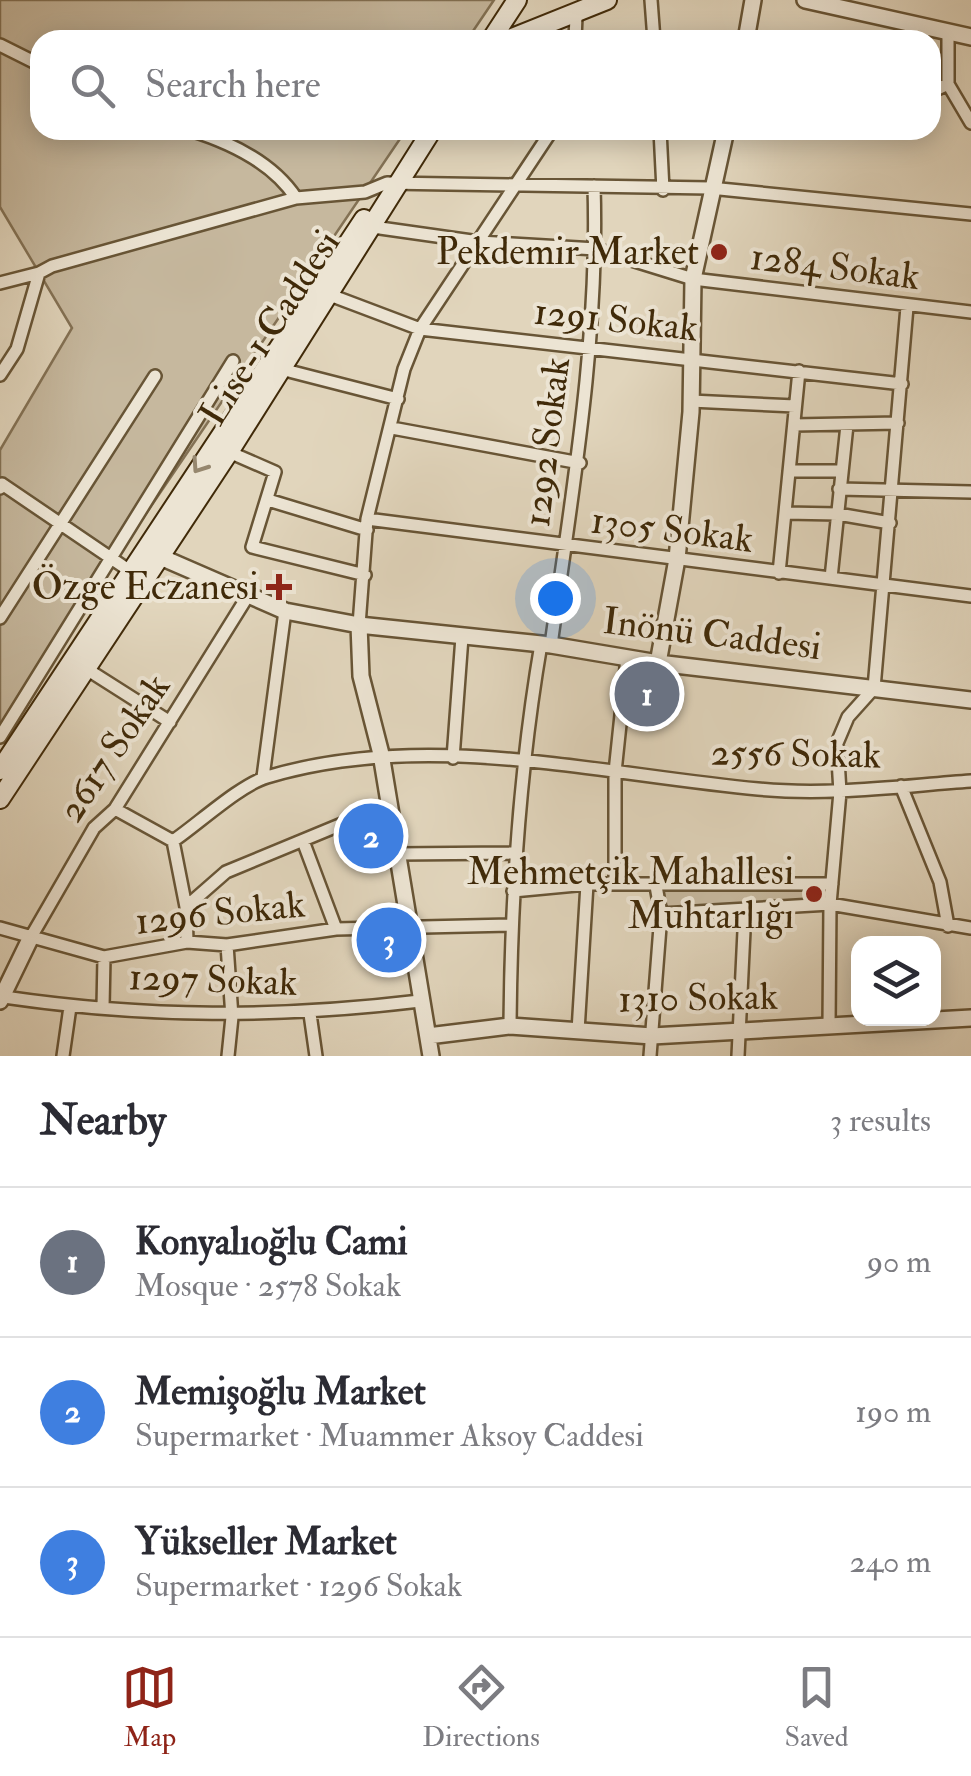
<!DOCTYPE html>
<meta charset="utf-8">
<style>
:root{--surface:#fff;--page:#f7f7f7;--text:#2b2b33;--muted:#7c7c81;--line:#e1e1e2;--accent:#8f2418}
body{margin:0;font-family:"IM FELL Double Pica",serif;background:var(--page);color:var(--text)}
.controls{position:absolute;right:30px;bottom:30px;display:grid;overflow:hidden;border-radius:20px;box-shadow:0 5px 25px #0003}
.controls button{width:90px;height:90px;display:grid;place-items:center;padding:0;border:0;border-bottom:2px solid var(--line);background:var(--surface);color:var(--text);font:50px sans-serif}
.you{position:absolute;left:555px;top:598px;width:35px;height:35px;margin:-25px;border:8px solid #fff;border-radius:50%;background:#1a73e8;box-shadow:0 0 0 15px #1a73e833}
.badge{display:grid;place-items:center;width:65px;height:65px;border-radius:50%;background:var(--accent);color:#fff;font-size:32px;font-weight:700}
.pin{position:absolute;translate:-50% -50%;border:5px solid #fff;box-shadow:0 2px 10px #0006}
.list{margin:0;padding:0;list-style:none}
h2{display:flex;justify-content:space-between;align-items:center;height:130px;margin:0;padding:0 40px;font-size:42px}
h2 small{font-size:32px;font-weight:400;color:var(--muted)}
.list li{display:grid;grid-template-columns:65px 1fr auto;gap:30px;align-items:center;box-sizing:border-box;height:150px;padding:0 40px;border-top:2px solid var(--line)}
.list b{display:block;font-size:38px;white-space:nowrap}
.list p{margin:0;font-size:32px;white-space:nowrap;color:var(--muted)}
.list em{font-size:32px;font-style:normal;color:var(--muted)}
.icon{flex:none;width:55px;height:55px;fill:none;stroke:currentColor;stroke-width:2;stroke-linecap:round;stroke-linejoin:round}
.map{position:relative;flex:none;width:971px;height:1056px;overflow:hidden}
.search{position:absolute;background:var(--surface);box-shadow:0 5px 25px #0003;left:30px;right:30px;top:30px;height:110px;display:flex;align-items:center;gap:25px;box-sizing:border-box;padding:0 35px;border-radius:30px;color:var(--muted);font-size:38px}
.sheet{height:580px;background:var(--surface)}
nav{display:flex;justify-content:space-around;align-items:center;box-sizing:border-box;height:140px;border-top:2px solid var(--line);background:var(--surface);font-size:28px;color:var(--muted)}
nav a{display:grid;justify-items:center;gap:5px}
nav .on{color:var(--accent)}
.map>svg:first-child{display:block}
</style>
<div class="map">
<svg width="971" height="1056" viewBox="0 0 971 1056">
<rect width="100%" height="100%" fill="#e1d5bc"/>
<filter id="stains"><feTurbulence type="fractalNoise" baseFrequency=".002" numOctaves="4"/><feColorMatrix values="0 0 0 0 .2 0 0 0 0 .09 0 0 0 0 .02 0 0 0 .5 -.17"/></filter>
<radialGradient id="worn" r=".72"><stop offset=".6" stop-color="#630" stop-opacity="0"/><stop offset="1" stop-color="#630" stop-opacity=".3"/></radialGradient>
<path fill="#c6b89e" stroke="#837154" stroke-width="2.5" d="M0 0H494L467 40H40V130H406L0 729V450L72 328 0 207Z
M832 884 830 904 661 914 656 886Z"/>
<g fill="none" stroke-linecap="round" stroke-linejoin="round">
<g stroke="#685536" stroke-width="16">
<path id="minor" d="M651 0 654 40
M948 31V84L971 123
M575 40 576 16
M0 45 40 65
M931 92 948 84
M190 130C229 142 273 163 296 198
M660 130 663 190
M373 227 479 242 596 249 693 279 971 312
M0 283 39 273
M330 295 420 329 902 384
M281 369 398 399
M0 375 17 349 39 273 52 266 296 198 365 192 387 183 710 188 971 214
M691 401 795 406
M794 425 898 423
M392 428 580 463
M229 452 275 472 252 547 365 575
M789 471H839
M0 488 2 484 130 571
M839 489 971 492
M268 500 367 530
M785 513 838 514 890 523
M367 519 971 596
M779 573 799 371
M831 578 847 425
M0 618 155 376
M359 625 367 519 404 369 420 329 552 130
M551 645C572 493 599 340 594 186
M85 668 170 722
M0 737 233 361
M453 758 462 637
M263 777 285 611
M901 786 940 882 948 926
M115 809 173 841C198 824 240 785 267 777 426 729 597 774 758 789 829 796 900 786 971 781
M173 841 186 907 187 942
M303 841 336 929
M397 854 515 853
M615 884V772L627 658
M513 891 587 884H832
M186 907 226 872 388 805
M661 914 830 904 971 928
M0 928 104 957 187 942 227 945 336 929 511 925
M31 937 94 828 115 809 249 594
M227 945 232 1017 228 1056
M4 997C147 1018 277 1018 420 1001
M103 1007 104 957
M310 1014 316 1056
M510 1026C511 897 519 772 541 644
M829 1026 830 904 840 792 837 743 848 717 874 688 907 307
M578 1031 587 884
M63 1056 70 1007
M650 1056 661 914 656 886
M738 1056 745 910"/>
</g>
<g stroke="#685536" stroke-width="20">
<path id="tertiary" d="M805 0 971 37
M746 40 753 0
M149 552 285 611 359 625 551 645 658 663 971 700
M359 625 361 676 381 754 431 1056
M658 663 677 559 691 412 693 279 726 130
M0 1001 31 937
M428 1036 510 1026 652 1036 971 1018"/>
</g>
<g stroke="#402a09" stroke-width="22">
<path id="secondary" d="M491 40 517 0
M507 40 607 0
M0 770 364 219
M0 799 229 452 432 130"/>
</g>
<use href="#minor" stroke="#ece4d3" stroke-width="11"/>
<use href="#tertiary" stroke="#ece4d3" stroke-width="15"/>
<use href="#secondary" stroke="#ece4d3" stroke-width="18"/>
</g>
<defs><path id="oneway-chevron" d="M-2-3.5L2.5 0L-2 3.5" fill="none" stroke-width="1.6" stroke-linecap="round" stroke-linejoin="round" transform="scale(2.5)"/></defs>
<use stroke="#96876e" href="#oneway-chevron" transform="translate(199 466) rotate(124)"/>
<g fill="#8f2418" stroke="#ece4d3" stroke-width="4">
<circle cx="719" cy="252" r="10"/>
<path d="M274 572h10v10h10v10h-10v10h-10v-10h-10v-10h10z"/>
<circle cx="814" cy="894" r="10"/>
</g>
<g text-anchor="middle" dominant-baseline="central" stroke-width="8" stroke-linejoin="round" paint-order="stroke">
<g font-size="38" fill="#402a09" stroke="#ece4d3" text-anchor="end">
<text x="699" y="252">Pekdemir Market</text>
<text x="259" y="587">Özge Eczanesi</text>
<text x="794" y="872">Mehmetçik Mahallesi<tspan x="794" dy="44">Muhtarlığı</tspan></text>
</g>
<g font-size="38" fill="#402a09" stroke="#ece4d3">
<text transform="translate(835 267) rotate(7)">1284 Sokak</text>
<text transform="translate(616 320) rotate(6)">1291 Sokak</text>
<text transform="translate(270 328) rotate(-57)">Lise-1 Caddesi</text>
<text transform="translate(547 442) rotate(-83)">1292 Sokak</text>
<text transform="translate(672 530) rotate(7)">1305 Sokak</text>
<text transform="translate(712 634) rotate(7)">Inönü Caddesi</text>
<text transform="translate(114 748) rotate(-56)">2617 Sokak</text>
<text transform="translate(796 754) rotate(1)">2556 Sokak</text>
<text transform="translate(220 913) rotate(-6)">1296 Sokak</text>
<text transform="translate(213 980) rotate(2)">1297 Sokak</text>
<text transform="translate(698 998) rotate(-1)">1310 Sokak</text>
</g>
</g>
<rect width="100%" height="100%" filter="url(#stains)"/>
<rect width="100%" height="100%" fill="url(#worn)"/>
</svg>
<div class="controls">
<button><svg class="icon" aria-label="layers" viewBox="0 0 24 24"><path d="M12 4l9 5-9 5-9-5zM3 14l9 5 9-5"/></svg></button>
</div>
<div class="you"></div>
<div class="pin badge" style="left:647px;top:694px;background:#6b7280">1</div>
<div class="pin badge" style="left:371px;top:836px;background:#3f7fe0">2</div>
<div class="pin badge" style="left:389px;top:940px;background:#3f7fe0">3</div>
<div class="search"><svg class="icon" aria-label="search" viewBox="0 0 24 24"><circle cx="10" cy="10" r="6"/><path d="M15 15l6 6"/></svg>Search here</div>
</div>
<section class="sheet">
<h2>Nearby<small>3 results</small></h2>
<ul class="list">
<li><span class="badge" style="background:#6b7280">1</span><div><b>Konyalıoğlu Cami</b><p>Mosque · 2578 Sokak</p></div><em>90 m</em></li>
<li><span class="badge" style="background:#3f7fe0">2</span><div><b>Memişoğlu Market</b><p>Supermarket · Muammer Aksoy Caddesi</p></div><em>190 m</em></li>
<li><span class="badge" style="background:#3f7fe0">3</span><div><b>Yükseller Market</b><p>Supermarket · 1296 Sokak</p></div><em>240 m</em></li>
</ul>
</section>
<nav>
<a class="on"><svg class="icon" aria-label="map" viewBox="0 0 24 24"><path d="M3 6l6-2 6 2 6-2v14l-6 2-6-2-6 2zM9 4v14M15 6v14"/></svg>Map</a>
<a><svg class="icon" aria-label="directions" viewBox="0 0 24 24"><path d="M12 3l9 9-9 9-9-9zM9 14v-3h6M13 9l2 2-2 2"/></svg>Directions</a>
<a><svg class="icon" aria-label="saved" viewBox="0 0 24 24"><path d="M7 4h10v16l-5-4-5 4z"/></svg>Saved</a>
</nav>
